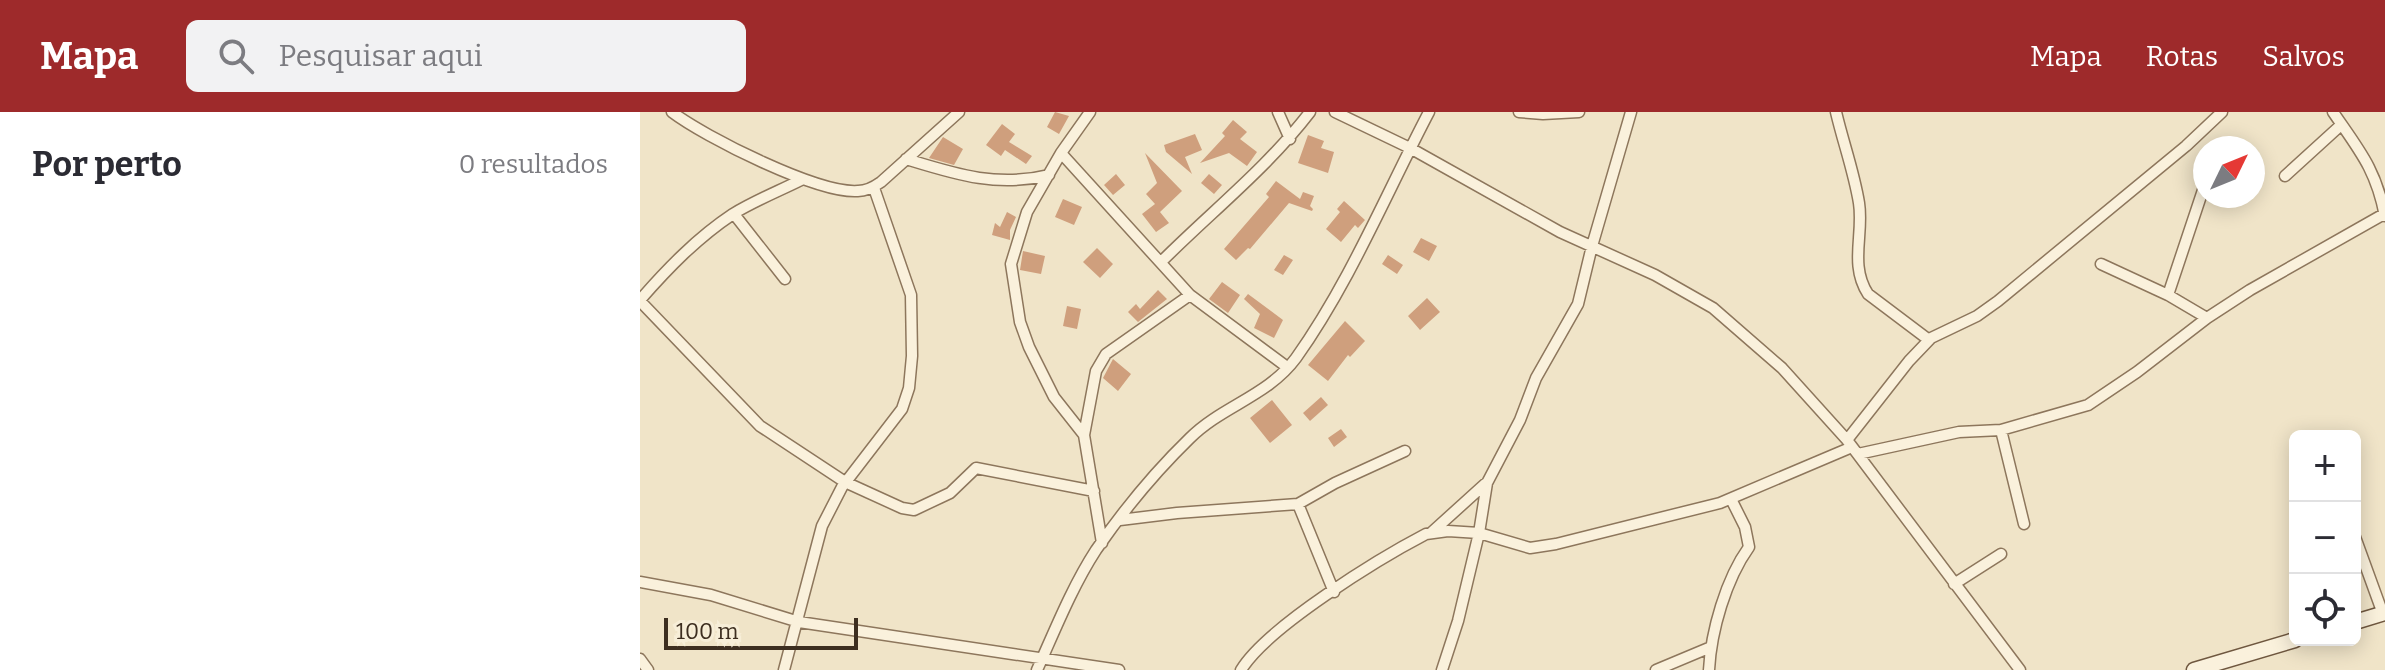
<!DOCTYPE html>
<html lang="pt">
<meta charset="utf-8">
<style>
:root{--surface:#fff;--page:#f2f2f3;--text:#2b2b33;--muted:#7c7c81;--line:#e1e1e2;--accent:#9e2a2b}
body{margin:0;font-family:Bitter,serif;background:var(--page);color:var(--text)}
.controls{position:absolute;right:24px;bottom:24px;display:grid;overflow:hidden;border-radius:12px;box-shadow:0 4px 20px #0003}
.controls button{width:72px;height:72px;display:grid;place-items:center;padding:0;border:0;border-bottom:2px solid var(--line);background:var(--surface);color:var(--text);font:40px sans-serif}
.compass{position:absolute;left:1553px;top:24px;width:72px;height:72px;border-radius:50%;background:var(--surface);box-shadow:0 4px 20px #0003;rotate:47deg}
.scale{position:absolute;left:24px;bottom:20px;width:194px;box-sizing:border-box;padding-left:8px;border:4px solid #3d2e20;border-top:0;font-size:22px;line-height:28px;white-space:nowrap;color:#3d2e20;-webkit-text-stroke:6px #f7eed8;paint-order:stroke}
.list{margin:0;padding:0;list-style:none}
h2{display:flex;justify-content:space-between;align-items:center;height:104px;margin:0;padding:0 32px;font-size:34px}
h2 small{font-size:26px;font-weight:400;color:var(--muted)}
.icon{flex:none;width:44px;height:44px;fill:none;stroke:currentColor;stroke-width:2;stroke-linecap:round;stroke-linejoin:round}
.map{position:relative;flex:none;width:1745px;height:558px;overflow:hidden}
header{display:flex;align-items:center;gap:48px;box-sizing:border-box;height:112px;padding:0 40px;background:var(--accent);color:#fff}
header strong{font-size:38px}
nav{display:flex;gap:44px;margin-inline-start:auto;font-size:28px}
.search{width:560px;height:72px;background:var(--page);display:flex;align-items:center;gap:20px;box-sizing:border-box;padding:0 28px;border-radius:12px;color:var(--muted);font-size:30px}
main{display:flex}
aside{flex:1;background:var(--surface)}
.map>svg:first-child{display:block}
</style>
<header>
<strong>Mapa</strong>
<div class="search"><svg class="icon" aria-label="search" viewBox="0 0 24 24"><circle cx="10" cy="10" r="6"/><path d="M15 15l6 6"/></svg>Pesquisar aqui</div>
<nav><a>Mapa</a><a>Rotas</a><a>Salvos</a></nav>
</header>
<main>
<aside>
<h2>Por perto<small>0 resultados</small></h2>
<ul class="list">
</ul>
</aside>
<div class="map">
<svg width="1745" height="558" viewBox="0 0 1745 558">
<rect width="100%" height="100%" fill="#f0e4c8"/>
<path fill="#cf9f7d" d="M415 0 429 4 419 22 407 15Z
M593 8 607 20 600 27 617 40 607 54 589 41 560 51 585 24 582 21Z
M362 12 375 22 369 30 392 44 386 52 365 38 361 44 346 33Z
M555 22 562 38 545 45 552 62 526 40 524 33Z
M668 23 684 29 681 36 694 40 688 61 658 51Z
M303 25 323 37 314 53 289 46Z
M505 41 542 79 520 100 529 111 516 120 502 102 515 92 506 82 517 71Z
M476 62 485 73 473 83 464 73Z
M569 62 582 73 574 82 561 71Z
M636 69 660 87 663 80 674 84 670 94 673 97 672 99 649 91 610 137 608 136 596 148 584 137 629 85 626 82Z
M423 87 442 95 434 113 415 105Z
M704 89 725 108 718 116 715 113 701 130 686 117 700 100 697 97Z
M367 100 376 105 370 118V128L352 123 355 111 360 115Z
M781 126 797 134 789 149 773 140Z
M457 136 473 152 460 166 443 150Z
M383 139 405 144 401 162 380 158Z
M644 143 653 148 643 163 634 158Z
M748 143 763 153 757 162 742 152Z
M582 170 600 183 588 201 569 187Z
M518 178 527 187 498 210 488 200 496 192 500 197Z
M608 182 643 208 634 226 614 216 620 202 604 187Z
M787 186 800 200 780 218 768 204Z
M427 194 441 197 437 217 423 214Z
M705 209 725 229 710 245 708 243 688 269 668 253Z
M473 247 491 262 478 279 463 266Z
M681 285 688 293 670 309 663 301Z
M632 288 652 313 630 331 610 306Z
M701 317 707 325 694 335 688 326Z"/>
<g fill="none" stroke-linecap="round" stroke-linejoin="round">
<g stroke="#8d765c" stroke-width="13">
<path id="street" d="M32 0C65 25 178 82 218 79 227 79 234 75 241 70L319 0
M638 0 650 27
M695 0 770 36 920 120 1015 163 1073 196 1142 256 1207 328 1380 558
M879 0 903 2 939 0
M1196 0C1203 30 1214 60 1219 91 1224 122 1209 153 1228 182L1289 228
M1693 0C1719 38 1736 57 1745 104
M421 41 550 183 647 255
M266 47C315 62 357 76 409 63
M1645 64 1701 13
M94 102 145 167
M521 150C571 100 627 56 670 0
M1461 152 1528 183 1567 206
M1528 183 1565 72
M0 188C28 156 57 126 93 102 114 89 139 79 161 68
M0 189 120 314 205 370 262 396 274 398 310 381 336 356 454 379
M1361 318 1384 412
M444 323 414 285 389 235 380 210 371 152 387 100 421 41 450 0
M1207 328 1269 249 1291 226 1337 204 1358 189 1546 34 1582 0
M1218 342 1319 320 1361 318 1448 293 1497 260 1567 206 1610 178 1744 102
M658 392 694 480
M480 408 537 401 658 392 695 371 765 339
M792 420 845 372
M1715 425 1743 502
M462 431 444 323 456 259 466 242 550 183
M0 470 71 483 159 510 479 558
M1314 472 1361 442
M0 547 8 558
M144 558 182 414 202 375 262 297 269 276 272 244 271 183 234 76
M397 558C415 518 432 475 456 438 483 399 516 359 550 326 582 294 628 284 656 246 710 170 746 82 789 0
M601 558C627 515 740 446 786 422L808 419 839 421 890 436 916 432 1080 391 1212 335
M802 558 818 509 839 421 847 371 880 308 896 266 938 192 952 134 991 0
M1016 558 1071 535
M1069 558C1071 519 1086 467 1109 435L1105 415 1091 387"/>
</g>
<g stroke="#6f573f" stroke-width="17">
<path id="secondary" d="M1715 510 1745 501
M1554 558 1655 528"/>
</g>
<use href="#street" stroke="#faf1dc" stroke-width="10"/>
<use href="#secondary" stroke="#faf1dc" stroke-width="14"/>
</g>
</svg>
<div class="controls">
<button>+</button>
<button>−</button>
<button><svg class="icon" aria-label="locate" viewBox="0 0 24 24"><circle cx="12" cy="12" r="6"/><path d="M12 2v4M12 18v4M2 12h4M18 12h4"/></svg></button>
</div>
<svg class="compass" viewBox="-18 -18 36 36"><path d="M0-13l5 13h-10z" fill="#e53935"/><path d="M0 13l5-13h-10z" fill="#7c7c81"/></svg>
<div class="scale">100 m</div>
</div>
</main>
